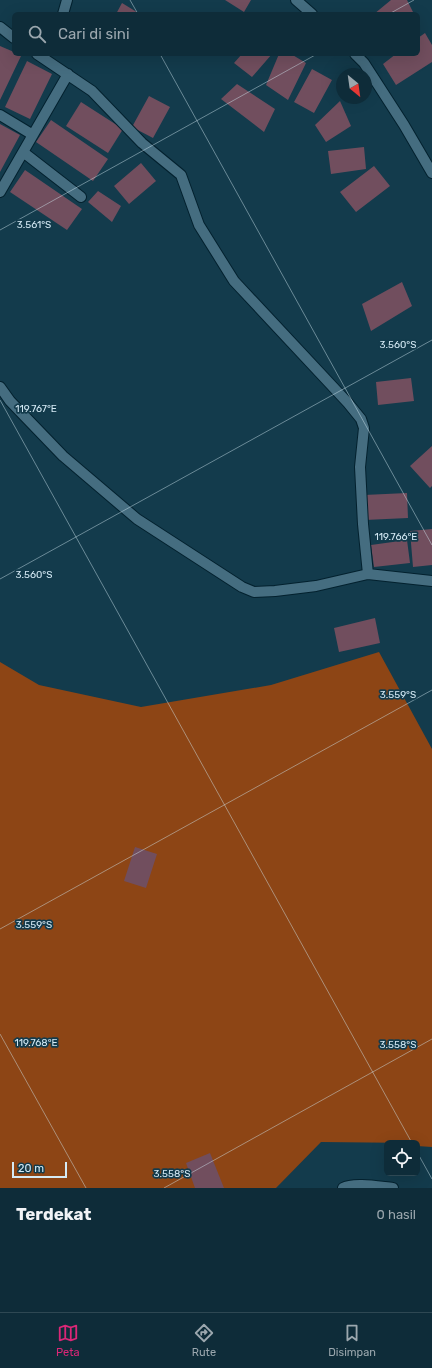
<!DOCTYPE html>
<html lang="id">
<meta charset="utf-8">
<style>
:root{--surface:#0e2c39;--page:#1c3844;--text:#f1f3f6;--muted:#9ba7ae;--line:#2e4853;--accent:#db2777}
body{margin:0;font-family:Rubik,sans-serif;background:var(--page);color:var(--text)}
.controls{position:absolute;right:12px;bottom:12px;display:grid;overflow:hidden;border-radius:6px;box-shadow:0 4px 16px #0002}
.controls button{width:36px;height:36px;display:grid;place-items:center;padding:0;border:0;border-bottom:1px solid var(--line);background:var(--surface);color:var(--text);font:20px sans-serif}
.compass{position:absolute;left:336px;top:68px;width:36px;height:36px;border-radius:50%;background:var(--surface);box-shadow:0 4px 16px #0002;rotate:151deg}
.scale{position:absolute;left:12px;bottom:10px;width:55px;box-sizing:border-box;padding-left:4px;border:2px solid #d5eaf5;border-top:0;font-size:11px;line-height:14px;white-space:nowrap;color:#d5eaf5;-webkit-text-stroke:3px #133b4c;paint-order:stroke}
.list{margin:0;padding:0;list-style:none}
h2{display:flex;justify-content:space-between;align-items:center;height:52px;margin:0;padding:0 16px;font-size:17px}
h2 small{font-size:13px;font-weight:400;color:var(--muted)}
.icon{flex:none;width:22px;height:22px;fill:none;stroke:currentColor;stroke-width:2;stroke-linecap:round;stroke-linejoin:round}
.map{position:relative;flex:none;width:432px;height:1188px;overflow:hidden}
.search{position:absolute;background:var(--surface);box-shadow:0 4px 16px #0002;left:12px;right:12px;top:12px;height:44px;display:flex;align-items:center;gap:10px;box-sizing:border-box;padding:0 14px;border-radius:6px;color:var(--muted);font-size:15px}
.sheet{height:124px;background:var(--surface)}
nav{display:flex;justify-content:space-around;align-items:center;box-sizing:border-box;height:56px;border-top:1px solid var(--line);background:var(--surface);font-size:11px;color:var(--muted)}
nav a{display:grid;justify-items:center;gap:2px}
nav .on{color:var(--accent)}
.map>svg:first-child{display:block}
</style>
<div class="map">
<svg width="432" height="1188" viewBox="0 0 432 1188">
<rect width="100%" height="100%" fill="#133b4c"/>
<path fill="#8d4515" d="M379 652 432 749V1147L417 1146V1143L321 1142 276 1188H0V662L39 685 141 707 271 685Z"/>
<path fill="#714e5e" d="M225 0H251L244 12Z
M391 0H407L414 14H374Z
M122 3 140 14H116Z
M425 33 432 45V62L396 85 383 64 396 54H418V38Z
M0 46 14 52V54L21 56 0 100Z
M242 54H272L252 77 234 63Z
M279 54H291L306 63 288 100 266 85Z
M27 61 52 74 30 119 5 107Z
M312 69 332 80 314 113 294 102Z
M237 84 275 109 264 132 221 99Z
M149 96 170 107 153 138 132 127Z
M340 101 351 126 326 142 315 125Z
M81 102 123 129 108 153 66 126Z
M51 120 108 159 93 181 36 142Z
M0 124 20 135 0 172Z
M364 147 366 169 331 174 328 151Z
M141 163 156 181 129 204 114 186Z
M374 166 390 186 356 212 340 192Z
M25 170 82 209 67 230 10 192Z
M98 191 121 206 112 222 88 202Z
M402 282 412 306 371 331 362 304Z
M411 378 414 401 378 405 376 382Z
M432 446V486L430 488 410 466Z
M407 493 408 518 365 520 364 495Z
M432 529V565L413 567 410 531Z
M407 540 410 563 374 567 371 545Z
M375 618 380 643 339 652 334 628Z
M135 847 157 854 146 888 124 881Z
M210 1153 224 1188H195L186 1163Z"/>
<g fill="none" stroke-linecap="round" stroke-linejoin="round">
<g stroke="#03212e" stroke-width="12">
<path id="minor" d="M296 0 312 14
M63 14 67 0
M0 27 14 38
M37 54 92 91 142 143 181 175 199 225 234 281 348 403 361 419 364 428 360 467 363 524 368 574
M355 54 364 63 404 125 432 173
M0 115 33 135
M23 152 81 197
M0 192 68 74
M0 387 10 401 63 456 137 519 242 587 254 592 275 591 316 586 368 574 432 581
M343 1188C354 1182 381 1187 393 1188"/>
</g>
<use href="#minor" stroke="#456d80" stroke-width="10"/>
</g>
<path fill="none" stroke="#d5eaf5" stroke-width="1" stroke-opacity="0.45" d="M130 0 138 14M389 14 414 0M160 54 432 545M0 230 317 54M0 400 412 1143M0 579 432 340M0 929 432 690M0 1034 86 1188M417 1152 432 1179M164 1188 432 1039"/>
<g font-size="10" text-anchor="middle" fill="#d5eaf5" stroke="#133b4c" stroke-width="3.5" stroke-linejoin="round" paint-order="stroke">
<text x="34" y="228">3.561°S</text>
<text x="398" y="348">3.560°S</text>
<text x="36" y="412">119.767°E</text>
<text x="396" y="540">119.766°E</text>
<text x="34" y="578">3.560°S</text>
<text x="398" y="698">3.559°S</text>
<text x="34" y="928">3.559°S</text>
<text x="36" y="1046">119.768°E</text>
<text x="398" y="1048">3.558°S</text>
<text x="172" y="1177">3.558°S</text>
</g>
</svg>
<div class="controls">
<button><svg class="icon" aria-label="locate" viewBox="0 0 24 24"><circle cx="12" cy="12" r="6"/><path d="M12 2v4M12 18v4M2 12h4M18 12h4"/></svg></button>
</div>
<svg class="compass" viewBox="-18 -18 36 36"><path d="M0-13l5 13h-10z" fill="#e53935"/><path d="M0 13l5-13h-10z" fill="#9ba7ae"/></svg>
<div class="scale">20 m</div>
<div class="search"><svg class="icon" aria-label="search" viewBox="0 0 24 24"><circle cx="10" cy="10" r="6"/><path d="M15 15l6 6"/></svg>Cari di sini</div>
</div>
<section class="sheet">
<h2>Terdekat<small>0 hasil</small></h2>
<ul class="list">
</ul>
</section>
<nav>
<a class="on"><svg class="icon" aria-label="map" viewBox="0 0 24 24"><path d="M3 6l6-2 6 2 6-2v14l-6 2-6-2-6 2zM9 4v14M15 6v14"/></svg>Peta</a>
<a><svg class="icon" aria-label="directions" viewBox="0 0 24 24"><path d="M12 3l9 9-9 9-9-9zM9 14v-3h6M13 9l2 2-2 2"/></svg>Rute</a>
<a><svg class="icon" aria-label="saved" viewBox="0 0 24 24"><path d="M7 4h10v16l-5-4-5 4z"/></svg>Disimpan</a>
</nav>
